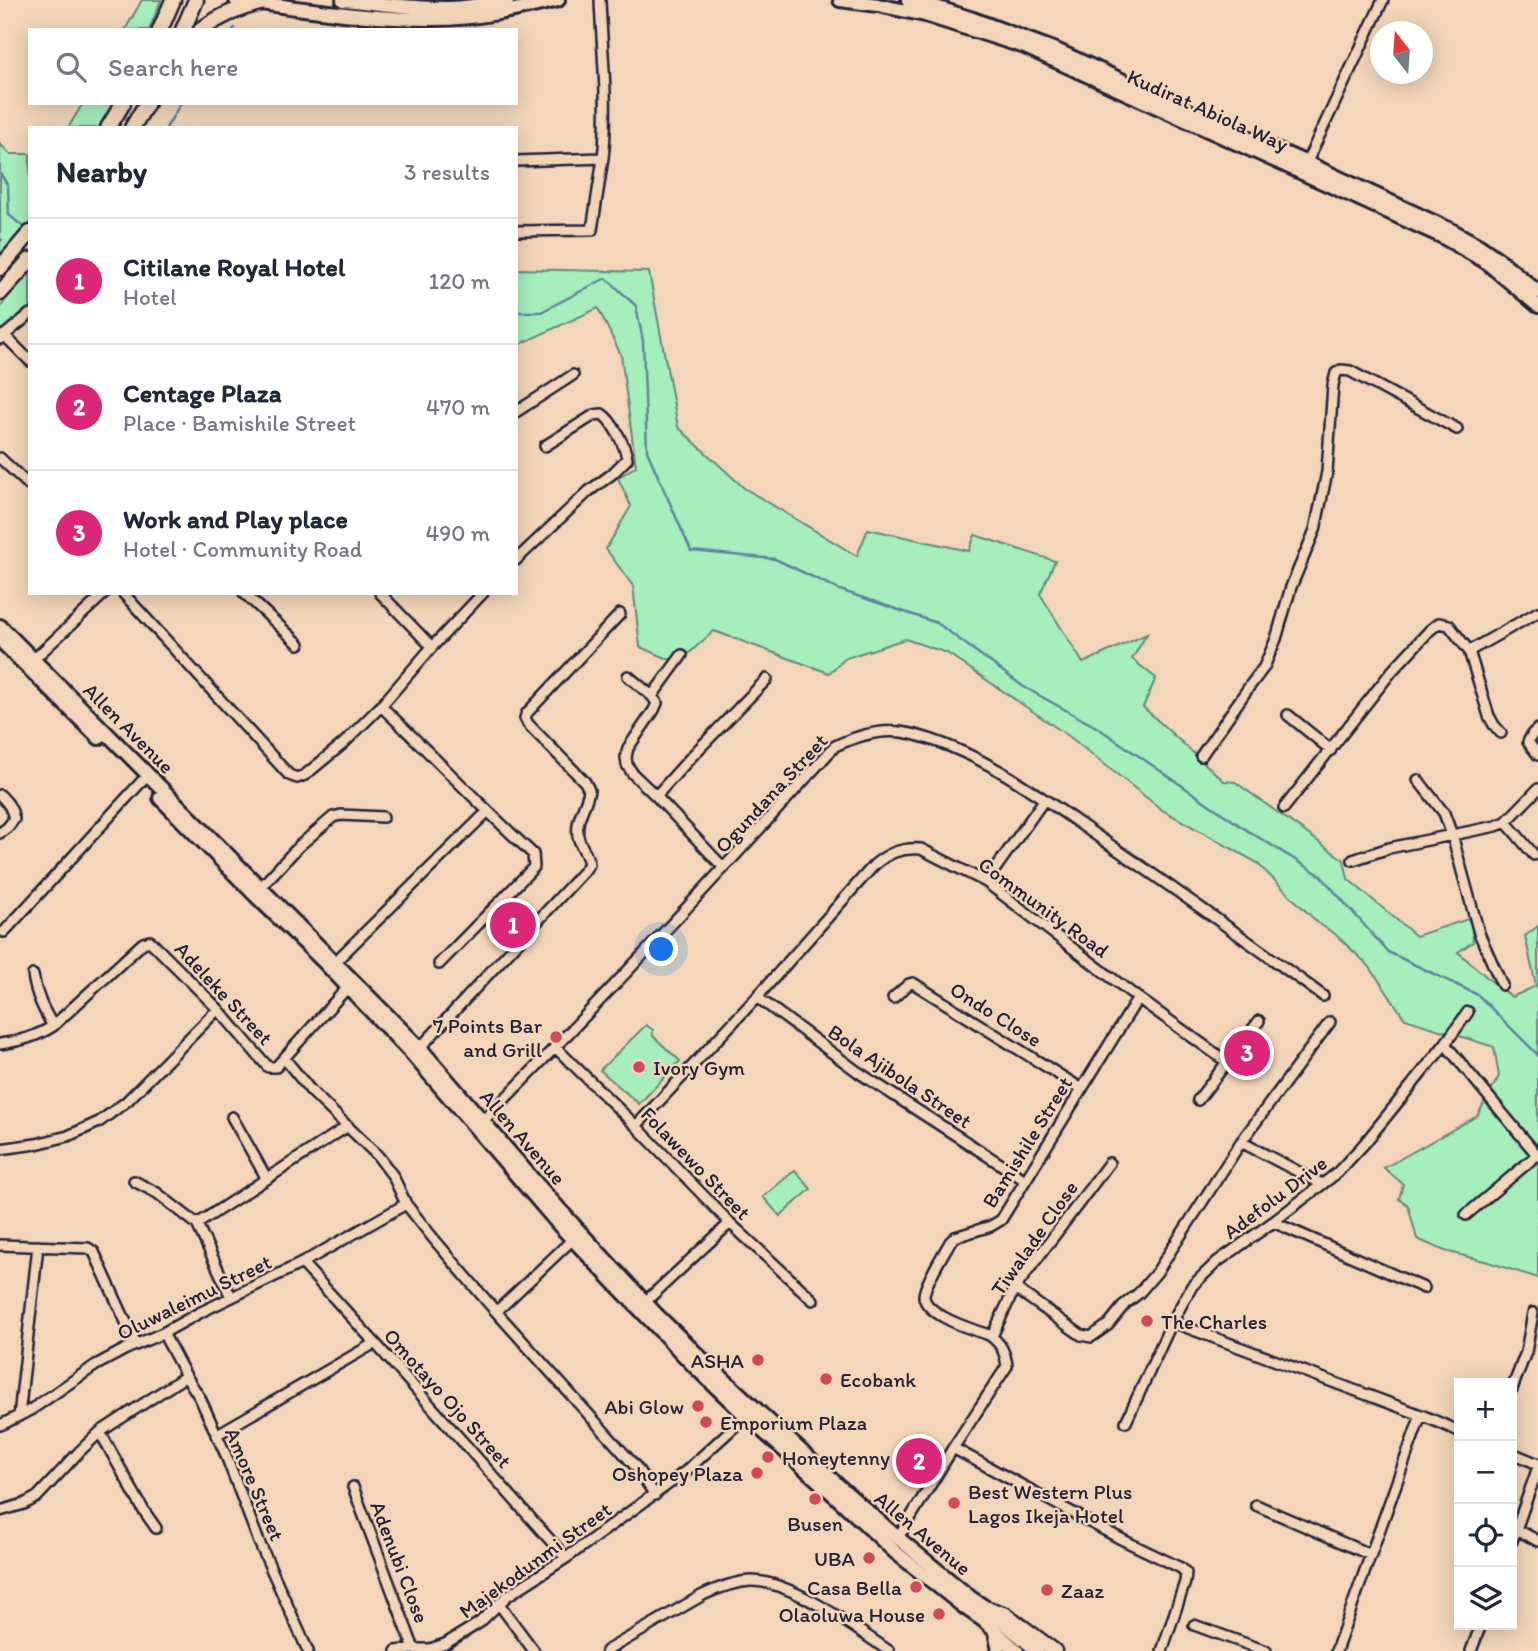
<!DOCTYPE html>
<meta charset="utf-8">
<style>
:root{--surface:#fff;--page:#f6f6f7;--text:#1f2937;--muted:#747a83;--line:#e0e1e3;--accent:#db2777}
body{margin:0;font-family:Itim,sans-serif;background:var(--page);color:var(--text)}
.controls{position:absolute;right:21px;bottom:21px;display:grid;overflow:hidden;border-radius:0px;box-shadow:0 4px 18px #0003}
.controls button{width:63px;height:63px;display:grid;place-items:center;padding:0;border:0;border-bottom:2px solid var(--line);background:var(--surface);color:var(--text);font:35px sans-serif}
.compass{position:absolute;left:1370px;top:21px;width:63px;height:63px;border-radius:50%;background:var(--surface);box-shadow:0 4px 18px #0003;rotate:343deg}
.you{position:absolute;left:662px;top:950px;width:24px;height:24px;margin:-18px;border:5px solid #fff;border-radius:50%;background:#1a73e8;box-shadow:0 0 0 10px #1a73e833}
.badge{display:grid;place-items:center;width:46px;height:46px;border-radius:50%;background:var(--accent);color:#fff;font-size:23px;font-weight:700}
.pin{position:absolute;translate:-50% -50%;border:4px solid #fff;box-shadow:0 2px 7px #0006}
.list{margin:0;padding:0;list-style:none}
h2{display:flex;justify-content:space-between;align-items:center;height:91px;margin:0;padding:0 28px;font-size:30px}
h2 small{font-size:23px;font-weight:400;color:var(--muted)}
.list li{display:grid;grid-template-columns:46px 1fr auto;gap:21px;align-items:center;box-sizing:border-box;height:126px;padding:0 28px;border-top:2px solid var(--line)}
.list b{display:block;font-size:26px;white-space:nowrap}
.list p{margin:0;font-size:23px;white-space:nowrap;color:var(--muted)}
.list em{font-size:23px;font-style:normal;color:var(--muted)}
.icon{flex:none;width:38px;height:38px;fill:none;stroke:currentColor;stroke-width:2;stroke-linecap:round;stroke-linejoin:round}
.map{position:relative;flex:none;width:1538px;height:1651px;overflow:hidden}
.search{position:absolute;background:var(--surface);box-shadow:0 4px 18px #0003;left:28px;top:28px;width:490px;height:77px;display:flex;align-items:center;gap:18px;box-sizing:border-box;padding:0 24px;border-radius:0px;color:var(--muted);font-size:26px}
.panel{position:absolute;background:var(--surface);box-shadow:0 4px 18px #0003;left:28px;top:126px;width:490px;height:469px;border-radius:0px}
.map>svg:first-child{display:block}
</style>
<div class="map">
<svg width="1538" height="1651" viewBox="0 0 1538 1651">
<rect width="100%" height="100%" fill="#f3d6b9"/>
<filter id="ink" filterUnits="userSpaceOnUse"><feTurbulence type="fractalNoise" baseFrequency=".0143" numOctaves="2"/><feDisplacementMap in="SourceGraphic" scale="14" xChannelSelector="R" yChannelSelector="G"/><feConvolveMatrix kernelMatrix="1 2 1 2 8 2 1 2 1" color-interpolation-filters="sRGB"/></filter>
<g filter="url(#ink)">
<path fill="#a6eebc" stroke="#64887c" stroke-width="2" d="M142 0H161L149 30H125Z
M83 103H118L106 128H68Z
M0 144 10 154H30V226L0 261V242L2 240 0 238Z
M30 269V311L0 336V309L11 290Z
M516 269 649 272 678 427 744 488 857 556 868 529 969 551 975 535 1055 561 1040 594 1083 663 1147 634 1132 659 1156 678 1143 707 1224 781 1235 782 1344 860 1348 879 1416 936 1471 918 1473 942 1458 952 1490 980 1512 997 1536 986 1525 936 1538 926V1278L1488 1262 1445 1251 1417 1239 1408 1205 1399 1199 1403 1184 1384 1168 1477 1116 1499 1076 1494 1047 1405 1019 1369 966 1335 934 1318 923 1256 862 1162 810 1070 737 947 653 905 639 846 658 829 673 714 631 678 663 640 647 633 586 606 549 631 506 618 478 636 466 621 355 598 308 516 346Z
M646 1025 653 1030V1036L680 1061 639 1104 600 1070Z
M795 1170 811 1189 780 1216 763 1197Z"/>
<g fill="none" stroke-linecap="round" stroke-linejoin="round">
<path stroke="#5e84a2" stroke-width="2.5" d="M233 30 235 28
M166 128 181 103
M0 173 8 186 9 215 26 229
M516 312H541L606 278 636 306 643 341 647 451 691 551 775 559 840 590 937 623 1024 687 1098 728 1248 831 1320 875 1388 952 1478 995 1538 1055"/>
<g stroke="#22223b" stroke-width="14">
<path id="minor" d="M516 161 603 158C609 106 602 53 600 0
M1305 166 1383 0
M516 231 592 230 603 158
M4 335 30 361
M0 339 30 314
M516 412 573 375
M0 458 30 486
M516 560 589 491 612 474 627 459C626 447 612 420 602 414L594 415 545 446
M123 593 289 775 297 778 305 775 344 743 381 706 432 647 483 593
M244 593 299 644
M380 593 432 647
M1469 651 1538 612
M682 655 652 696 657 703 654 710 628 748 626 757 627 765 633 774 656 796 724 868
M33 660 105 593
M628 676 652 696
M381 706C432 755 481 806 533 854L534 867 439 964
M1288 715 1331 750
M1538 729 1533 733 1528 742 1538 755
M1201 756 1249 687 1264 667 1276 639 1291 587 1315 530 1327 472 1333 385 1336 373 1341 370 1350 371 1457 429
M1418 780 1444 813 1452 835 1479 933 1502 985
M0 795C8 803 12 808 14 819L8 827 0 833
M656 796 692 756 767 679
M1284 808 1392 671 1430 630 1439 623 1449 625 1469 651 1489 716 1494 725 1501 733
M1506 822 1534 855
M1353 860 1389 848 1496 826 1506 822 1538 789
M986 882 1044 800
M261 887 299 846 333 817 341 815 383 817
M4 932 142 781
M336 961 487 812
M33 975C36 995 43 1009 53 1026
M757 997 858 1072 1025 1180
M893 998 909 984 913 983 1082 1089
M0 1044C20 1041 36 1037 53 1026L143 943 150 941 218 1009 268 1067H276L348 987
M1445 1044 1538 1156
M420 1048 584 871 589 864C587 853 580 846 578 836 575 819 587 805 589 790L585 782 528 724 525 718 527 713 620 614
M556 1048 636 1126 730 1223 813 1300
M284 1058 311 1091 378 1156 393 1176 406 1204 433 1238 491 1306 636 1467 655 1495
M1227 1062 1259 1021
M232 1117 267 1179
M483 1121C604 999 720 873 835 746 858 735 885 727 912 734 984 752 1045 800 1106 842 1179 892 1251 943 1323 996
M636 1126 757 997 874 865C888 853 902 847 921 849L986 882 1138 998 1227 1062 1198 1100
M1241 1142 1322 1184
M0 1149 36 1144 68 1136 99 1122 127 1101 218 1009
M134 1181 157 1193 197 1224 231 1297
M1466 1215 1537 1155
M1273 1222 1424 1288
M197 1224 348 1126
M0 1245 88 1248 94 1252 136 1344
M302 1263 375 1343 566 1558
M1015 1288 1081 1335 1091 1337 1108 1325 1125 1304 1139 1293 1157 1272 1241 1142 1330 1022
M646 1301 730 1223
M497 1311 573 1239
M1172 1322 1421 1415 1459 1431
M163 1333 186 1376 200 1398 225 1453 259 1542 308 1651
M992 1336 1015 1288 1109 1163
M1512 1389 1526 1352 1533 1313
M19 1416 38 1246
M1126 1422 1172 1322 1192 1286 1217 1262 1273 1222 1337 1173 1364 1144 1445 1044 1468 1012
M0 1425 7 1422 32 1409 96 1365 126 1349 163 1333 201 1312 302 1263 406 1204
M100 1432 144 1511 156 1528
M216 1435 375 1343
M953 1448 1123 1540 1181 1568 1186 1573 1185 1582 1162 1651
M1512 1453 1538 1464
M353 1487 414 1649
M1256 1505 1371 1555
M0 1511 24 1504 37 1497 80 1451 100 1432 186 1376
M1516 1529 1538 1541
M898 1538 953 1448 1007 1366C1006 1355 1001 1344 992 1337 987 1333 978 1332 972 1329 959 1325 925 1312 924 1296 924 1285 944 1253 950 1242L955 1237 991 1226 1001 1220 1138 998
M1512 1541 1538 1467
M499 1604 534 1651
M1194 1625 1266 1651
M396 1651 414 1649H430L445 1644 479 1623 507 1596 566 1558 685 1472 746 1416
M606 1651 703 1595C718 1588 733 1582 750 1581 791 1580 855 1628 889 1651
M1336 1651 1421 1415
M1471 1651 1481 1625"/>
</g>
<g stroke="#22223b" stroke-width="18">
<path id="secondary" d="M236 0C302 8 369 20 435 19 476 19 518 10 558 0
M343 0C378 3 413 9 448 8 468 8 488 4 508 0
M840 0 878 5 925 15 1025 47 1441 236 1486 262 1538 306
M908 0 926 4 973 19 1056 50 1204 118 1307 163 1453 231 1478 245 1501 261 1538 292
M0 626 420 1048 536 1183 580 1232 657 1315 701 1358 840 1487 898 1538 971 1598 988 1609 1037 1651
M0 640 99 738
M160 798 259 899 325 963 412 1054 559 1225 696 1368 746 1416 833 1494 895 1552 964 1607 983 1620 1017 1651
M995 1632 999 1651"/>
</g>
<g stroke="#22223b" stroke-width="19">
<path id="primary" d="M160 30 173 0
M183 30 196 0
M201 30C218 17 239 8 260 3
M108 128 123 103
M132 128 147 103
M0 268 30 233
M0 293 30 260
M988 1609 1006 1615 1054 1651"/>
</g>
<use href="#minor" stroke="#f3d6b9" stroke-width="9"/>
<use href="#secondary" stroke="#f3d6b9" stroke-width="12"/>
<use href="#primary" stroke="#f3d6b9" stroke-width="14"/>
</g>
</g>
<g fill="#d1495b" stroke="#f3d6b9" stroke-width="2.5">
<circle cx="556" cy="1037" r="7"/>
<circle cx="639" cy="1067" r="7"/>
<circle cx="1147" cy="1321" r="7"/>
<circle cx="758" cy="1360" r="7"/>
<circle cx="826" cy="1379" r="7"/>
<circle cx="698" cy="1406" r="7"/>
<circle cx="706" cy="1422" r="7"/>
<circle cx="768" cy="1457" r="7"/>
<circle cx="757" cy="1473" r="7"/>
<circle cx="815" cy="1499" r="7"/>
<circle cx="954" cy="1503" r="7"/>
<circle cx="869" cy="1558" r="7"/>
<circle cx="916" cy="1587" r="7"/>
<circle cx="1047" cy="1590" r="7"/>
<circle cx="939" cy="1614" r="7"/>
</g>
<g text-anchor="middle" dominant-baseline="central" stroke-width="5" stroke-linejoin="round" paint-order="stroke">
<g font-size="21" fill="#22223b" stroke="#f3d6b9">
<text transform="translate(1208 110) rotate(24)">Kudirat Abiola Way</text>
<text transform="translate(129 728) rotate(45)">Allen Avenue</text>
<text transform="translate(771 793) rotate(-47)">Ogundana Street</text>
<text transform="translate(1044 907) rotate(36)">Community Road</text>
<text transform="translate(224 993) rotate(47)">Adeleke Street</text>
<text transform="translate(996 1014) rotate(32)">Ondo Close</text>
<text transform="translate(900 1076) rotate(34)">Bola Ajibola Street</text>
<text transform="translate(523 1137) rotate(49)">Allen Avenue</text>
<text transform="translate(1027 1142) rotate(-58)">Bamishile Street</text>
<text transform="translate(696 1163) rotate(46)">Folawewo Street</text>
<text transform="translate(1275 1197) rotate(-37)">Adefolu Drive</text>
<text transform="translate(1034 1238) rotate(-55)">Tiwalade Close</text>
<text transform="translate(194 1297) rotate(-26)">Oluwaleimu Street</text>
<text transform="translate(448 1398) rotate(48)">Omotayo Ojo Street</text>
<text transform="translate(255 1484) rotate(67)">Amore Street</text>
<text transform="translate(923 1533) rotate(40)">Allen Avenue</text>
<text transform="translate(535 1560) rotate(-36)">Majekodunmi Street</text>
<text transform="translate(400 1562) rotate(69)">Adenubi Close</text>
</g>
<g font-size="21" fill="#22223b" stroke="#f3d6b9" text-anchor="end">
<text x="542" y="1025">7 Points Bar<tspan x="542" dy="24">and Grill</tspan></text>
<text x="653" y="1067" text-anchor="start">Ivory Gym</text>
<text x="1161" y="1321" text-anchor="start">The Charles</text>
<text x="744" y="1360">ASHA</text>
<text x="840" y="1379" text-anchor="start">Ecobank</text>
<text x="684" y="1406">Abi Glow</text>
<text x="720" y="1422" text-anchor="start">Emporium Plaza</text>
<text x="782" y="1457" text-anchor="start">Honeytenny</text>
<text x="743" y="1473">Oshopey Plaza</text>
<text x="968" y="1491" text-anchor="start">Best Western Plus<tspan x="968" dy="24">Lagos Ikeja Hotel</tspan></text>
<text x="815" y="1523" text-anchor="middle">Busen</text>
<text x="855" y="1558">UBA</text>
<text x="902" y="1587">Casa Bella</text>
<text x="1061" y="1590" text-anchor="start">Zaaz</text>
<text x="925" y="1614">Olaoluwa House</text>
</g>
</g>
</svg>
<div class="controls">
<button>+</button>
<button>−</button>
<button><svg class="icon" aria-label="locate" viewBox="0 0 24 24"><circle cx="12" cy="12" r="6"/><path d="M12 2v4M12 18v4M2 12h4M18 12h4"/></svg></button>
<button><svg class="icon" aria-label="layers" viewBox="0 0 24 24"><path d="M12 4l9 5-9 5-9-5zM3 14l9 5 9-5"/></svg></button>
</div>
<svg class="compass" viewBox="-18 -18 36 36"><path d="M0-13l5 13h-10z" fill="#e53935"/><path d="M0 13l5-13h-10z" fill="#747a83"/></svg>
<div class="you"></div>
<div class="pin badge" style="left:513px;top:925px">1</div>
<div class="pin badge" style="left:919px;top:1461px">2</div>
<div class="pin badge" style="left:1247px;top:1053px">3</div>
<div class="search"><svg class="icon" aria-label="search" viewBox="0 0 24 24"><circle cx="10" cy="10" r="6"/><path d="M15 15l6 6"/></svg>Search here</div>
<section class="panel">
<h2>Nearby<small>3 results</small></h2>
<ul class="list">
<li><span class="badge">1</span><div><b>Citilane Royal Hotel</b><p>Hotel</p></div><em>120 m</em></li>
<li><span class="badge">2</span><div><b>Centage Plaza</b><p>Place · Bamishile Street</p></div><em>470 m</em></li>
<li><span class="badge">3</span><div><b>Work and Play place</b><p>Hotel · Community Road</p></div><em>490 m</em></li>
</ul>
</section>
</div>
